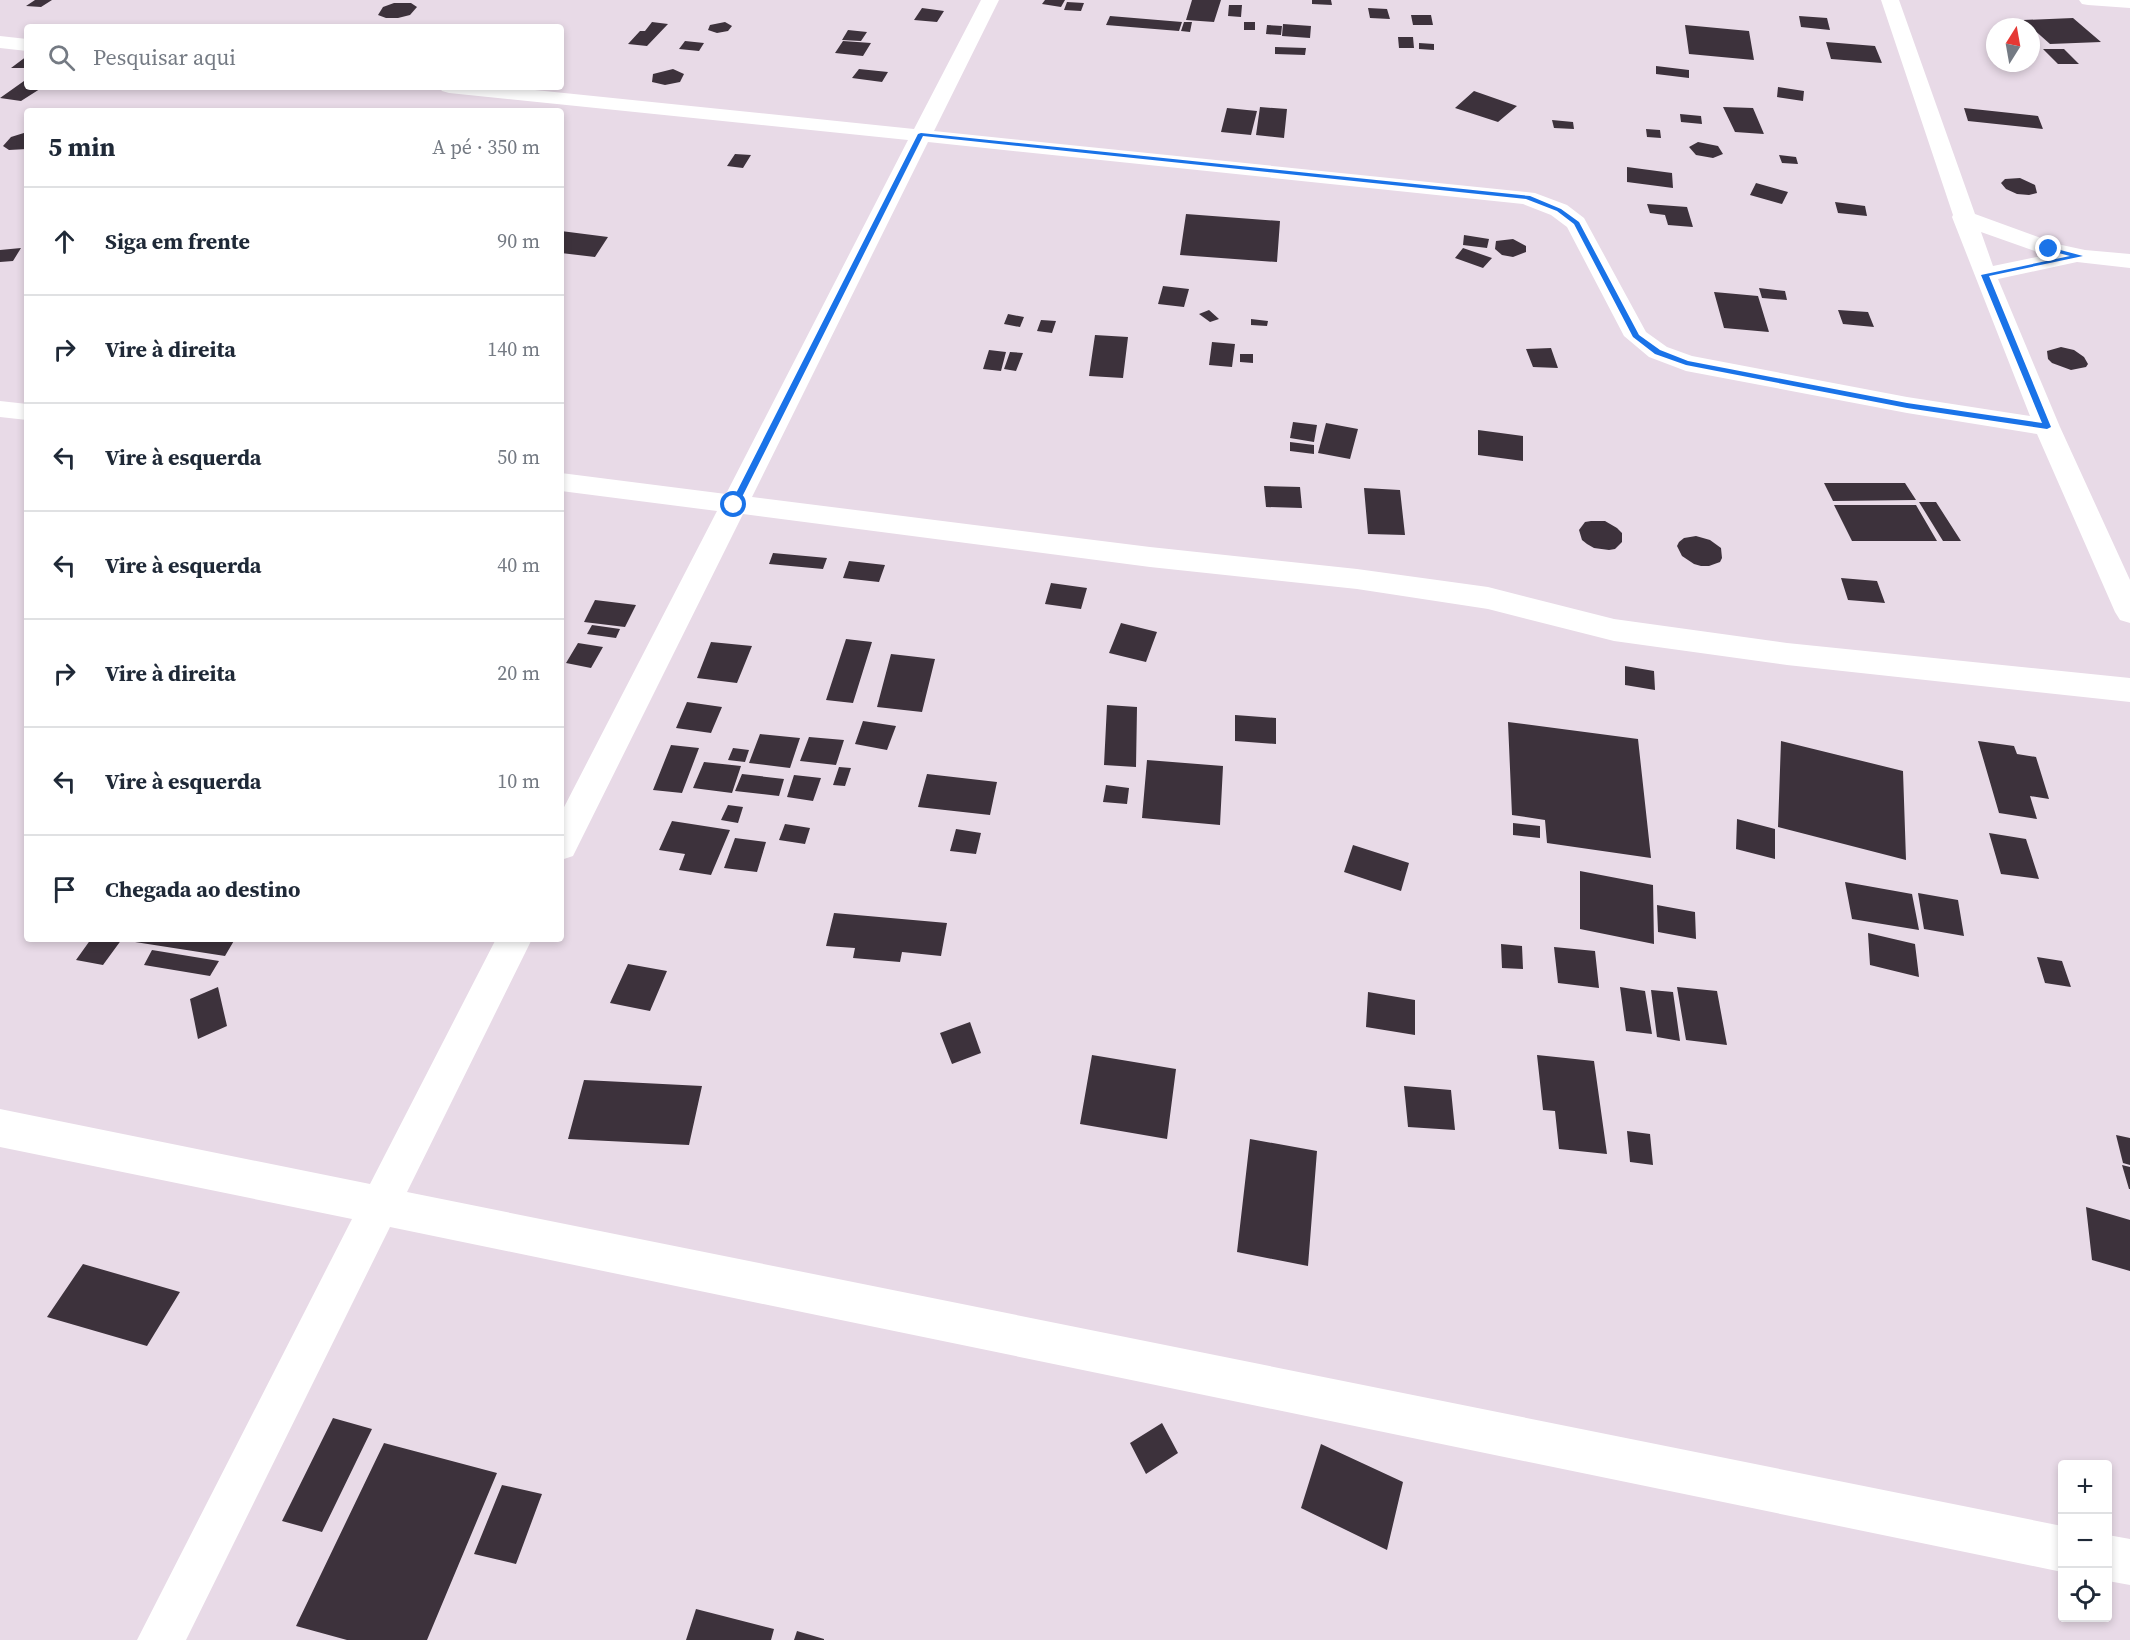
<!DOCTYPE html>
<html lang="pt">
<meta charset="utf-8">
<style>
:root{--surface:#fff;--page:#f2f2f3;--text:#1f2937;--muted:#747a83;--line:#e0e1e3}
body{margin:0;font-family:"Source Serif 4",serif;background:var(--page);color:var(--text)}
.controls{position:absolute;right:18px;bottom:18px;display:grid;overflow:hidden;border-radius:6px;box-shadow:0 3px 9px #0003}
.controls button{width:54px;height:54px;display:grid;place-items:center;padding:0;border:0;border-bottom:2px solid var(--line);background:var(--surface);color:var(--text);font:30px sans-serif}
.compass{position:absolute;left:1986px;top:18px;width:54px;height:54px;border-radius:50%;background:var(--surface);box-shadow:0 3px 9px #0003;rotate:11deg}
.stop{position:absolute;width:18px;height:18px;margin:-14px;border:4px solid #1a73e8;border-radius:50%;background:#fff}
.stop.end{background:#1a73e8;border-color:#fff;box-shadow:0 2px 6px #0008}
.list{margin:0;padding:0;list-style:none}
h2{display:flex;justify-content:space-between;align-items:center;height:78px;margin:0;padding:0 24px;font-size:26px}
h2 small{font-size:20px;font-weight:400;color:var(--muted)}
.list li{display:grid;grid-template-columns:39px 1fr auto;gap:18px;align-items:center;box-sizing:border-box;height:108px;padding:0 24px;border-top:2px solid var(--line)}
.list b{display:block;font-size:22px;white-space:nowrap}
.list em{font-size:20px;font-style:normal;color:var(--muted)}
.icon{flex:none;width:33px;height:33px;fill:none;stroke:currentColor;stroke-width:2;stroke-linecap:round;stroke-linejoin:round}
.map{position:relative;flex:none;width:2130px;height:1640px;overflow:hidden}
.search{position:absolute;background:var(--surface);box-shadow:0 3px 9px #0003;left:24px;top:24px;width:540px;height:66px;display:flex;align-items:center;gap:15px;box-sizing:border-box;padding:0 21px;border-radius:6px;color:var(--muted);font-size:22px}
.panel{position:absolute;background:var(--surface);box-shadow:0 3px 9px #0003;left:24px;top:108px;width:540px;height:834px;border-radius:6px}
.map>svg:first-child{display:block}
</style>
<div class="map">
<svg width="2130" height="1640" viewBox="0 0 2130 1640">
<rect width="100%" height="100%" fill="#e8dae7"/>
<path fill="#3d323c" d="M35 0H52L41 7 26 6Z
M1045 0H1065L1061 7 1042 4Z
M1192 0H1221L1214 22 1186 20Z
M1312 0H1331L1332 5 1312 4Z
M1067 2 1084 3 1081 11 1064 10Z
M394 3H411L417 7 410 15 398 18H386L378 15 383 7Z
M1229 5H1242L1241 17 1228 16Z
M922 8 944 11 937 22 914 20Z
M1368 8 1387 9 1390 19 1370 18Z
M1411 15H1431L1433 25H1413Z
M1110 16 1182 22 1179 31 1106 25Z
M1799 16 1827 18 1830 30 1801 27Z
M2073 18 2101 42 2050 44 2023 20Z
M652 22 668 24 647 46 628 44 640 31H645Z
M725 22 732 26 728 31 717 33 708 30 710 25Z
M1184 22H1192L1190 32 1181 31Z
M1244 22H1255V30H1244Z
M1283 24 1311 26 1310 38 1282 36Z
M1267 25 1282 26 1281 35 1266 34Z
M1685 25 1749 31 1754 60 1689 54Z
M848 30 867 32 861 41 842 40Z
M1398 37H1413L1414 48H1399Z
M685 41 704 43 699 51 679 49Z
M843 41 871 43 863 56 835 53Z
M1826 42 1875 46 1882 63 1831 59Z
M1419 43 1434 44V50L1419 49Z
M1275 47 1306 48 1305 55 1275 54Z
M2043 49H2064L2079 64H2058Z
M27 56V68H11Z
M1656 66 1689 70V78L1656 74Z
M673 69 684 74 680 82 665 85 652 82 653 74Z
M859 69 888 72 882 82 852 78Z
M24 81H27V87H43L21 101 0 98Z
M1778 87 1804 91 1803 101 1777 97Z
M1474 91 1517 106 1498 122 1455 108Z
M1260 107 1287 109 1284 138 1256 135Z
M1723 107 1753 108 1764 134 1735 132Z
M1227 108 1257 111 1251 135 1221 132Z
M1964 108 2038 116 2043 129 1968 121Z
M1680 114 1701 116 1702 124 1681 122Z
M1552 120 1573 122 1574 129 1554 128Z
M1646 129 1660 130 1661 138 1647 137Z
M27 132V149L9 150 3 146 11 137Z
M1698 142 1718 146 1723 154 1713 158 1696 155 1689 147Z
M735 154 751 155 743 168 727 166Z
M1779 155 1796 157 1798 164 1782 163Z
M1627 167 1672 173 1673 188 1627 182Z
M2020 178 2035 185 2037 193 2029 195 2017 194 2006 189 2001 183 2005 179Z
M1756 183 1788 192 1782 204 1750 195Z
M1835 202 1865 206 1867 216 1838 213Z
M1647 204 1687 207 1693 227 1668 225 1665 215 1650 213Z
M1186 214 1280 221 1277 262 1180 255Z
M561 231 608 237 595 257 561 253Z
M1464 235 1489 239 1487 248 1463 245Z
M1513 239 1526 246V252L1513 257 1502 255 1495 249 1496 241Z
M21 248 13 261 0 262V250Z
M1463 248 1492 258 1483 268 1455 258Z
M1163 286 1189 289 1184 307 1158 304Z
M1759 288 1785 291 1787 300 1762 298Z
M1714 292 1758 296 1769 332 1724 328Z
M1209 310 1219 319 1210 322 1199 314Z
M1838 310 1868 312 1874 327 1843 324Z
M1008 314 1024 317 1020 327 1004 324Z
M1251 319 1268 321 1267 326 1251 325Z
M1041 320 1056 321 1052 333 1037 331Z
M1095 335 1128 337 1123 378 1089 376Z
M1212 342 1235 344 1232 367 1209 365Z
M2061 347 2074 350 2084 357 2088 364 2086 367 2071 370 2052 363 2048 359 2047 351Z
M1551 348 1558 368 1533 367 1526 349Z
M989 350 1006 352 1001 371 983 369Z
M1010 352 1023 353 1016 371 1004 369Z
M1240 354H1253V363L1240 362Z
M1293 422 1317 425 1314 442 1290 438Z
M1326 423 1358 429 1350 459 1318 453Z
M1478 430 1523 436V461L1478 455Z
M1290 442 1314 445V454L1290 451Z
M1824 483H1905L1916 500 1833 501Z
M1264 486 1300 487 1302 508 1266 507Z
M1364 488 1400 490 1405 535 1368 534Z
M1919 502H1936L1961 541H1943Z
M1834 505H1916L1937 541H1852Z
M1591 521H1605L1617 528 1622 533V542L1615 549 1609 550 1594 548 1587 544 1582 540 1579 530 1585 522Z
M1696 536 1710 540 1721 548 1722 558 1720 562 1709 566H1701L1694 564 1682 556 1677 546 1679 542 1684 538Z
M773 553 827 558 823 569 769 564Z
M849 561 885 565 879 582 843 578Z
M1841 578 1877 581 1885 603 1848 600Z
M1051 583 1087 588 1081 609 1045 604Z
M595 600 636 605 625 627 584 622Z
M1121 623 1157 632 1146 662 1109 653Z
M592 625 620 629 616 638 587 634Z
M846 639 872 642 853 703 826 700Z
M711 642 752 646 737 683 697 678Z
M578 643 603 647 591 668 566 663Z
M891 654 935 659 922 712 877 707Z
M1625 666 1654 671 1655 690 1625 685Z
M687 702 722 707 711 733 676 728Z
M1107 705 1137 707 1136 767 1104 765Z
M1235 715 1276 718V744L1235 741Z
M863 721 896 726 887 750 855 744Z
M1508 722 1638 739 1651 858 1547 843 1545 820 1512 815Z
M760 734 800 738 790 768 749 763Z
M809 737 844 740 836 765 800 761Z
M1781 741 1903 771 1906 860 1778 827Z
M1978 741 2014 746 2017 754 2036 757 2049 799 2030 796 2037 819 1999 813Z
M671 745 699 748 682 793 653 790Z
M733 748 749 750 745 762 728 760Z
M1147 760 1223 766 1220 825 1142 818Z
M704 762 741 766 732 793 693 788Z
M839 767 851 768 845 786 833 785Z
M742 774 784 779 779 796 735 791Z
M927 774 997 782 990 815 918 807Z
M794 775 821 778 813 801 787 797Z
M1106 785 1129 788 1127 804 1103 802Z
M728 805 743 807 738 823 721 820Z
M1737 819 1775 829V859L1736 849Z
M672 821 730 830 711 875 679 870 685 854 659 850Z
M1513 823 1540 826V838L1513 835Z
M785 824 810 828 805 844 779 840Z
M956 829 981 833 976 854 950 851Z
M1989 833 2026 839 2039 879 2001 874Z
M735 838 766 842 757 872 724 868Z
M1353 845 1409 863 1401 891 1344 872Z
M1580 871 1653 885 1654 944 1580 929Z
M1845 882 1912 894 1919 930 1852 919Z
M1918 893 1958 900 1964 936 1924 929Z
M1657 905 1695 912 1696 939 1658 932Z
M834 913 947 923 941 956 902 952 900 962 853 958 855 948 826 946Z
M1868 933 1915 944 1919 977 1870 965Z
M91 939H122L103 965 76 960Z
M137 939H235L225 956 135 942Z
M1501 944 1522 946 1523 969 1502 968Z
M1554 947 1595 951 1599 988 1558 983Z
M152 950 219 961 210 976 144 965Z
M2037 957 2062 961 2071 987 2045 983Z
M628 964 667 971 650 1011 610 1003Z
M218 987 227 1026 198 1039 190 999Z
M1620 987 1645 991 1652 1034 1626 1031Z
M1677 987 1717 991 1727 1045 1686 1040Z
M1651 990 1673 992 1680 1041 1657 1037Z
M1368 992 1415 1000V1035L1366 1027Z
M970 1022 981 1053 952 1064 940 1033Z
M1092 1055 1176 1069 1167 1139 1080 1124Z
M1537 1055 1594 1061 1607 1154 1559 1149 1555 1111 1543 1110Z
M584 1080 702 1086 689 1145 568 1139Z
M1404 1086 1451 1090 1455 1130 1408 1127Z
M1627 1131 1650 1134 1653 1165 1630 1162Z
M2116 1135 2130 1138V1165L2123 1163Z
M1250 1139 1317 1151 1308 1266 1237 1252Z
M2122 1165 2130 1167V1189H2129Z
M2086 1207 2130 1220V1271L2092 1260Z
M83 1264 180 1292 147 1346 47 1317Z
M333 1418 372 1429 322 1532 282 1521Z
M1162 1423 1178 1453 1146 1474 1130 1443Z
M384 1443 497 1473 427 1640H347L296 1626Z
M1321 1444 1403 1482 1387 1550 1301 1508Z
M502 1485 542 1494 516 1564 474 1554Z
M696 1609 774 1629 771 1640H686Z
M797 1631 824 1639V1640H794Z"/>
<g fill="none" stroke-linecap="round" stroke-linejoin="round">
<path fill="#fff" fill-rule="evenodd" d="M981 0H999L934 131 1535 193 1567 205 1584 218 1646 332 1667 347 1692 356 1907 397 2030 416 1952 217 1953 215 1881 0H1899L1975 214 2057 244 2085 250 2130 254V268L2077 262 1998 279 2060 427 2130 580V623L2120 620 2115 612 2037 434 1907 413 1686 371 1649 357 1624 336 1567 227 1551 215 1523 204 928 142 752 497 1150 547 1357 569 1488 587 1614 619 1787 643 2130 678V702L1787 665 1614 641 1488 609 1357 589 1150 567 743 514 573 856 561 860V813L717 511 561 491V473L726 494 908 140 449 93 442 91 439 87H506L914 129ZM1981 232 2046 255 1993 266Z
M2079 0H2130V8L2088 5 2082 4Z
M0 36 27 39V51L0 48Z
M0 401 27 404V420L0 417Z
M496 939H532L407 1192 2062 1526V1572L390 1227 186 1640H137L352 1219 0 1147V1109L370 1184Z
M2108 1535 2130 1539V1585L2108 1581Z"/>
</g>
<path fill="#1a73e8" d="M921 133 1530 196 1561 209 1579 222 1639 335 1660 350 1688 361 1907 403 2042 423 1981 275 2070 256 2047 250 2049 247 2083 256 1989 276 2051 427 2047 429 1907 408 1686 365 1655 354 1633 337 1574 224 1557 211 1526 199 923 136 738 505 731 507 730 505 918 134Z"/>
</svg>
<div class="controls">
<button>+</button>
<button>−</button>
<button><svg class="icon" aria-label="locate" viewBox="0 0 24 24"><circle cx="12" cy="12" r="6"/><path d="M12 2v4M12 18v4M2 12h4M18 12h4"/></svg></button>
</div>
<svg class="compass" viewBox="-18 -18 36 36"><path d="M0-13l5 13h-10z" fill="#e53935"/><path d="M0 13l5-13h-10z" fill="#747a83"/></svg>
<div class="stop" style="left:734px;top:505px"></div>
<div class="stop end" style="left:2049px;top:249px"></div>
<div class="search"><svg class="icon" aria-label="search" viewBox="0 0 24 24"><circle cx="10" cy="10" r="6"/><path d="M15 15l6 6"/></svg>Pesquisar aqui</div>
<section class="panel">
<h2>5 min<small>A pé · 350 m</small></h2>
<ul class="list">
<li><svg class="icon" aria-label="ahead" viewBox="0 0 24 24"><path d="M12 20V5M6 11l6-6 6 6"/></svg><div><b>Siga em frente</b></div><em>90 m</em></li>
<li><svg class="icon" aria-label="right" viewBox="0 0 24 24"><path d="M7 20v-9h11M14 6l5 5-5 5"/></svg><div><b>Vire à direita</b></div><em>140 m</em></li>
<li><svg class="icon" aria-label="left" viewBox="0 0 24 24"><path d="M17 20v-9H6M10 6l-5 5 5 5"/></svg><div><b>Vire à esquerda</b></div><em>50 m</em></li>
<li><svg class="icon" aria-label="left" viewBox="0 0 24 24"><path d="M17 20v-9H6M10 6l-5 5 5 5"/></svg><div><b>Vire à esquerda</b></div><em>40 m</em></li>
<li><svg class="icon" aria-label="right" viewBox="0 0 24 24"><path d="M7 20v-9h11M14 6l5 5-5 5"/></svg><div><b>Vire à direita</b></div><em>20 m</em></li>
<li><svg class="icon" aria-label="left" viewBox="0 0 24 24"><path d="M17 20v-9H6M10 6l-5 5 5 5"/></svg><div><b>Vire à esquerda</b></div><em>10 m</em></li>
<li><svg class="icon" aria-label="arrive" viewBox="0 0 24 24"><path d="M6 21V4h12l-3 4 3 4H6"/></svg><div><b>Chegada ao destino</b></div></li>
</ul>
</section>
</div>
